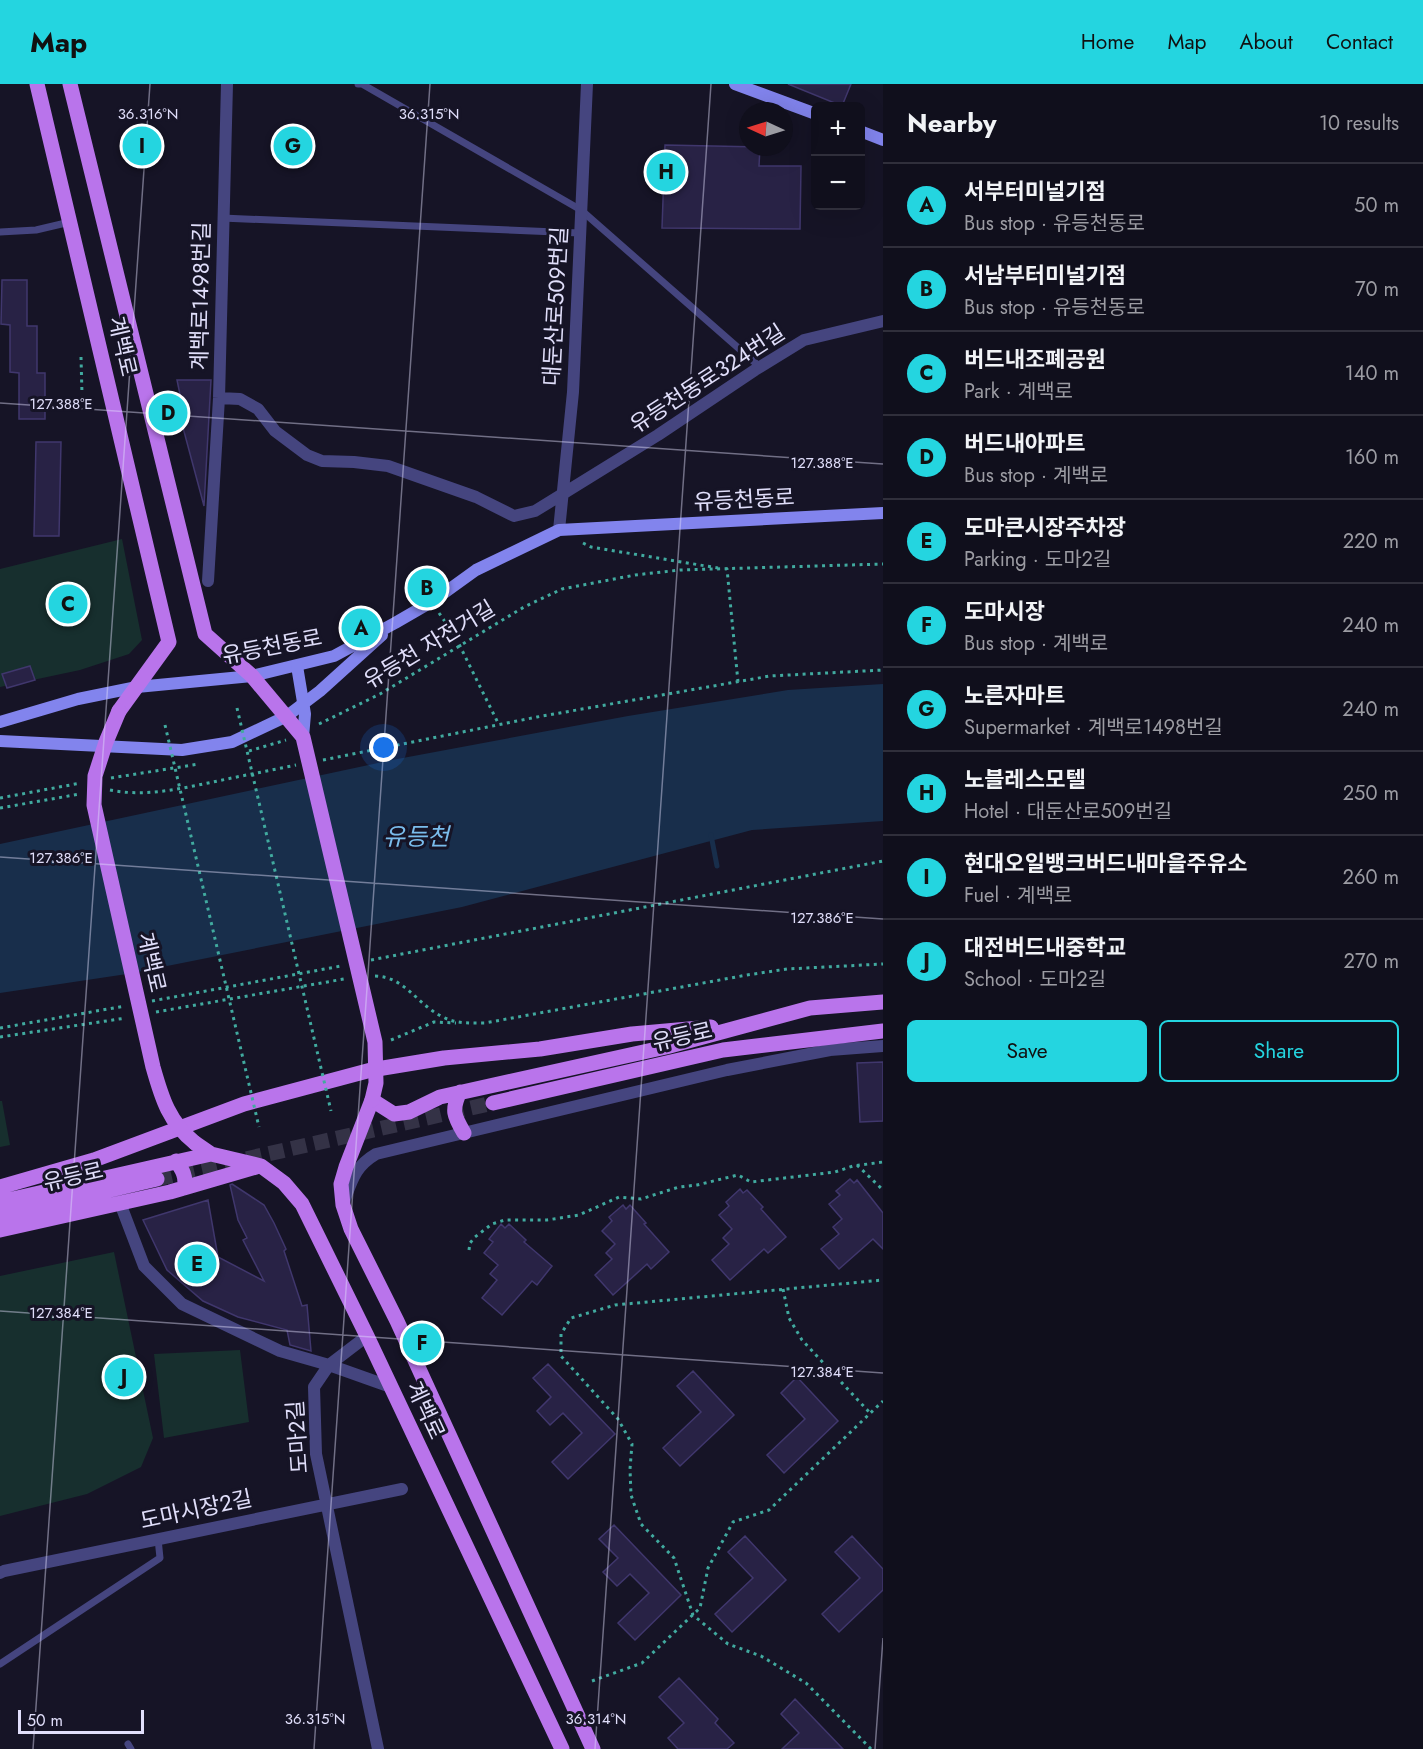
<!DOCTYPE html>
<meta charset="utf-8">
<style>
:root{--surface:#100f1c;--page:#1e1d29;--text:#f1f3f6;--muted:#9c9ca3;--line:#302f3b;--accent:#24d5e0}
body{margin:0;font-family:Jost,"Noto Sans KR",sans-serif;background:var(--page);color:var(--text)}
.controls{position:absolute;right:18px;top:18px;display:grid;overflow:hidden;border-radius:9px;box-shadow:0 6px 24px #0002}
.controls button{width:54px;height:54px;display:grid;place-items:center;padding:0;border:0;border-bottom:2px solid var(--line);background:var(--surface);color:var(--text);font:30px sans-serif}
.compass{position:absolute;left:739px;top:18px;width:54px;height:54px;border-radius:50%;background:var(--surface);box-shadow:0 6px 24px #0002;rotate:274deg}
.scale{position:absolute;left:18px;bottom:15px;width:126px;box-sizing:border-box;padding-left:6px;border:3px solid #e0defa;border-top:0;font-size:16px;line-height:21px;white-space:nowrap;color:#e0defa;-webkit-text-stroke:4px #161426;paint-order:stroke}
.you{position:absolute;left:384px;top:664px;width:21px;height:21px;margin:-15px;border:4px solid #fff;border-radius:50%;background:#1a73e8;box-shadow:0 0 0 9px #1a73e833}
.badge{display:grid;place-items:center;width:39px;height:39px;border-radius:50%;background:var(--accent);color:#111;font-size:20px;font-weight:700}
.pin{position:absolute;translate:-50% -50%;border:3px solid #fff;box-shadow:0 2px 6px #0006}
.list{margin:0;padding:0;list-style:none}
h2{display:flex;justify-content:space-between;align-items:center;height:78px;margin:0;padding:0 24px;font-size:26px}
h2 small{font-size:20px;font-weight:400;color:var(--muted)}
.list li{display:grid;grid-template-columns:39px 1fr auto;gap:18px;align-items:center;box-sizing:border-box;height:84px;padding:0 24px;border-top:2px solid var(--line)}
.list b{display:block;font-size:22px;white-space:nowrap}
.list p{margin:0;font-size:20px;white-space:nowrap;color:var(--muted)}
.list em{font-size:20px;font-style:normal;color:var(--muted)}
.actions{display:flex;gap:12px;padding:18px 24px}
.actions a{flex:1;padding:14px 0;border:2px solid var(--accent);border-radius:9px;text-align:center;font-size:21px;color:var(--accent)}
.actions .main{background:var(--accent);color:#111}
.map{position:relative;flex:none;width:883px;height:1665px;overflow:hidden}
header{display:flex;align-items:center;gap:36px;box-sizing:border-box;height:84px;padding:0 30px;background:var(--accent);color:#111}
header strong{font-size:28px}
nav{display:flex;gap:33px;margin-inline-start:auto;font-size:21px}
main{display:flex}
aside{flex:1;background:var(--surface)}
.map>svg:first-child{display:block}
</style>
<header>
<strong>Map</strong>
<nav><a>Home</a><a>Map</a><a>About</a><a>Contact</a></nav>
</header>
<main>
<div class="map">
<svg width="883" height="1665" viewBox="0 0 883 1665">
<rect width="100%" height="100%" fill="#161426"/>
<path fill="#172f2e" d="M122 455 142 556 129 570 80 586 0 603V485Z
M0 1017H2L10 1061 0 1063Z
M114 1168 153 1354 141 1383 87 1410 0 1432V1192Z
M240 1266 249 1338 164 1354 154 1270Z"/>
<path fill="#182e4b" d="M883 600V737L752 746 462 823 127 890 0 909V760L392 676 628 632 788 606Z"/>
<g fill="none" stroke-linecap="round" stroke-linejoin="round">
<path stroke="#182e4b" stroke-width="5" d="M711 751 717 782"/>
</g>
<path fill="#282245" stroke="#40376d" stroke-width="1.5" d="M788 0H851L842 22Z
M665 61 760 63 759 82H801L800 145 662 144Z
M2 196H27V242H37V289H45V335H19V289L10 288V241L1 240Z
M177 296H211L204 422 182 340H186Z
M36 358H61L59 452H34Z
M30 582 35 596 7 604 2 590Z
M883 978V1037L860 1038 857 979Z
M850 1095 854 1099 857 1096 883 1129V1165L873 1155 839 1185 821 1165 839 1150 833 1143 842 1135 829 1120 840 1111 836 1107Z
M232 1100 264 1121 274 1139 286 1165 284 1167 302 1222 307 1221 311 1267 290 1261 287 1246 238 1233 203 1217 167 1186 143 1136 208 1116 218 1173 264 1197 243 1156 247 1154 238 1136 230 1101Z
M740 1105 743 1109 747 1106 763 1123 761 1125 786 1153 768 1169 764 1165 730 1196 712 1176 729 1160 723 1154 732 1145 719 1131 729 1122 726 1118Z
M623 1121 626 1125 630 1121 646 1139 644 1140 669 1168 651 1185 647 1180 613 1211 595 1191 612 1175 606 1169 615 1160 602 1147 612 1137 609 1133Z
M501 1140 505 1144 509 1140 526 1156 524 1158 552 1182 537 1201 532 1197 502 1231 482 1214 497 1196 490 1190 498 1181 484 1169 493 1158 489 1155Z
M548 1280 615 1350 568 1395 552 1378 582 1349 563 1329 550 1341 537 1327 551 1313 533 1294Z
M693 1287 734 1331 680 1382 663 1364 701 1328 677 1302Z
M797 1293 838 1337 784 1389 767 1371 805 1335 781 1309Z
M614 1441 681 1511 635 1556 618 1539 649 1509 630 1490 617 1502 603 1488 618 1474 599 1455Z
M745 1452 786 1496 732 1548 715 1530 753 1494 728 1468Z
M852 1452 883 1485V1506L839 1548 822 1530 860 1494 835 1468Z
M679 1594 718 1635 715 1639 734 1659 727 1665H678L668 1654 684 1639 659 1613Z
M795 1615 843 1665H782L799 1649 781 1630Z"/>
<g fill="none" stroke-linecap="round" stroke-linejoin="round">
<path stroke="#343246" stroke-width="15" stroke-dasharray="15 8" stroke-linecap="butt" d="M157 1095 493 1019"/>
<path stroke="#41aa9f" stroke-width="3" stroke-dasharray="3 4.5" stroke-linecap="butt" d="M81 273 82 310
M583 459 591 463 718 484
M725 485H727L738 598
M439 529 455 552 499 641
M319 640 380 610 524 523 562 505 635 491 680 486 883 480
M249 667 286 656
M323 676 537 633 770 592 883 586
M111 694 199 680
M110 706C144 713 179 705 213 698 240 692 268 687 296 681
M0 714 81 699
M0 724 80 710
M371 876 883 777
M375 892C406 893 417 921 443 933 456 940 470 939 485 939L747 891 787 885 883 880
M152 917 341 882
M156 928 344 895
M0 944 125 922
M0 953 126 934
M391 956 434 938 456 939
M857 1081 883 1106
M469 1166 470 1159 475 1153 492 1140 505 1136H547L579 1131 619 1113 641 1115 679 1103 697 1101 738 1091 751 1098 835 1088 853 1082 883 1078
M783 1205 789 1234 802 1256 870 1329
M592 1597 642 1579 700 1524 708 1484 733 1438 769 1426 883 1317
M871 1665 806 1599 761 1572 728 1560 693 1531 674 1474 641 1440 631 1411 630 1385 632 1360 618 1335 561 1272V1250L571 1234 615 1221 883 1196"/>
<path stroke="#45457f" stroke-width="7" d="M358 0H362L581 126 760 283
M222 134 580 149
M0 148 36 146 70 138
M0 1580 160 1474 158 1455
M128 1660 131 1665"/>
<path stroke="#45457f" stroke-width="12" d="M219 314 240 315 258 325 275 347 307 371 322 377 354 378 388 382 476 413 514 432 535 427 658 351 755 286 804 256 883 237
M559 446 573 308 587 0
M208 497 219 314 227 0
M120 1119 144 1182 182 1220 280 1267 329 1281 391 1303
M343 1120C352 1097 354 1083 376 1070L727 986 830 966 883 962
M367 1252 329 1281 314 1303 316 1370 378 1665
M0 1489 4 1487 402 1405"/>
<path stroke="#8284ed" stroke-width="12" d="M735 0 816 30
M860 47 883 56
M0 638 78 615 137 603 252 592 334 572 395 539 433 517 476 486 559 446 883 429
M0 657 182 666 232 658 287 632 320 607 382 551"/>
<path stroke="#b974eb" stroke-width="15" d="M37 0 169 558 119 627
M70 0 205 550 252 592
M460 1008C451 1026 454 1032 464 1049
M493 1019 723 966 883 947
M195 1059 211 1070 261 1082 284 1099 302 1120 367 1252 562 1665
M176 1077C182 1085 187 1093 184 1104
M0 1103 94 1076 244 1020 371 986 444 974 540 965 632 950 711 943
M0 1118 211 1070
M0 1132 157 1095
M0 1146 170 1108 256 1083
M593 1665 397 1237 351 1145 343 1121 341 1100 346 1083 372 1016 394 1030 409 1028 440 1013 666 963 810 924 883 918"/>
<path stroke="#41aa9f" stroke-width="3" stroke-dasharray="3 4.5" stroke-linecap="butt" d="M237 624 331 1027
M165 641 259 1043"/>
<path stroke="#8284ed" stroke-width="12" d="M297 582 305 630 303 653"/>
<path stroke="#b974eb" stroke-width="15" d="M252 592 303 653 375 958 376 999 372 1016
M119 627 106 658 95 692 94 721 153 983C162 1015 169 1038 195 1059"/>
</g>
<path fill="none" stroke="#e0defa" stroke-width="1.5" stroke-opacity="0.45" d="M0 319 883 380M0 773 883 835M0 1227 883 1289M33 1665 150 0M314 1665 430 0M595 1665 711 0M875 1665 883 1554"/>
<g text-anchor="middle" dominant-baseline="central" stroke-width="6" stroke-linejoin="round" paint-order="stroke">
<g font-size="22" fill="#e0defa" stroke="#161426">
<text transform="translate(200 212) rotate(-89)">계백로1498번길</text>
<text transform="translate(555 222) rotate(-87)">대둔산로509번길</text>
<text transform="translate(123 262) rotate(77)">계백로</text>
<text transform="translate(707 294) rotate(-33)">유등천동로324번길</text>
<text transform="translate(744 415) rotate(-3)">유등천동로</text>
<text transform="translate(429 560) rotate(-31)">유등천 자전거길</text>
<text transform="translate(272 562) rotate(-11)">유등천동로</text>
<text transform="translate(152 878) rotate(77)">계백로</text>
<text transform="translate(682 952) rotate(-13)">유등로</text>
<text transform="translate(73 1092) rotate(-13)">유등로</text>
<text transform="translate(426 1326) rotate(65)">계백로</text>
<text transform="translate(297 1353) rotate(-94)">도마2길</text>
<text transform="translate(196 1425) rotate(-12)">도마시장2길</text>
</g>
<g font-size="24" font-style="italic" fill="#7abcec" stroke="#161426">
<text x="416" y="752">유등천</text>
</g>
</g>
<g font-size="15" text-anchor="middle" fill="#e0defa" stroke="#161426" stroke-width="6" stroke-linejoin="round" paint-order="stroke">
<text x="148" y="35">36.316°N</text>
<text x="429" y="35">36.315°N</text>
<text x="61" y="325">127.388°E</text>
<text x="822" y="384">127.388°E</text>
<text x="61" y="779">127.386°E</text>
<text x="822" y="839">127.386°E</text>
<text x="61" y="1234">127.384°E</text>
<text x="822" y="1293">127.384°E</text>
<text x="315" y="1640">36.315°N</text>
<text x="596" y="1640">36.314°N</text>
</g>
</svg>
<div class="controls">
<button>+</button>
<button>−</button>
</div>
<svg class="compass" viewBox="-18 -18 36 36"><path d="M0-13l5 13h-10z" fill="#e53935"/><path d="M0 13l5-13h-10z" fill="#9c9ca3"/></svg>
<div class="scale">50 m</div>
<div class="you"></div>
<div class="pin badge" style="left:361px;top:544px">A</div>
<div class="pin badge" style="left:427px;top:504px">B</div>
<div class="pin badge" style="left:68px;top:520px">C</div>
<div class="pin badge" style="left:168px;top:329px">D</div>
<div class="pin badge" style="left:197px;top:1180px">E</div>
<div class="pin badge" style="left:422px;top:1259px">F</div>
<div class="pin badge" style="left:293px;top:62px">G</div>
<div class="pin badge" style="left:666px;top:88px">H</div>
<div class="pin badge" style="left:142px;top:62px">I</div>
<div class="pin badge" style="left:124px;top:1293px">J</div>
</div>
<aside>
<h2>Nearby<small>10 results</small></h2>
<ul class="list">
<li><span class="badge">A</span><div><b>서부터미널기점</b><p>Bus stop · 유등천동로</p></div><em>50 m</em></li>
<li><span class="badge">B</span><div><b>서남부터미널기점</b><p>Bus stop · 유등천동로</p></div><em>70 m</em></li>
<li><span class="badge">C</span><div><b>버드내조폐공원</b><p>Park · 계백로</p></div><em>140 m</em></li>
<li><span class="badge">D</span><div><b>버드내아파트</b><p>Bus stop · 계백로</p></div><em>160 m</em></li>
<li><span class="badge">E</span><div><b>도마큰시장주차장</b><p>Parking · 도마2길</p></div><em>220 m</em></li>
<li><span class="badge">F</span><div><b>도마시장</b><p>Bus stop · 계백로</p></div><em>240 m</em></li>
<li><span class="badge">G</span><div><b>노른자마트</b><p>Supermarket · 계백로1498번길</p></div><em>240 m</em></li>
<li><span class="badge">H</span><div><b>노블레스모텔</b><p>Hotel · 대둔산로509번길</p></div><em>250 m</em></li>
<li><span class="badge">I</span><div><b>현대오일뱅크버드내마을주유소</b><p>Fuel · 계백로</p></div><em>260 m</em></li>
<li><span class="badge">J</span><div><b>대전버드내중학교</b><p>School · 도마2길</p></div><em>270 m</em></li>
</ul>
<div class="actions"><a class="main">Save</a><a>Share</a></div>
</aside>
</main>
